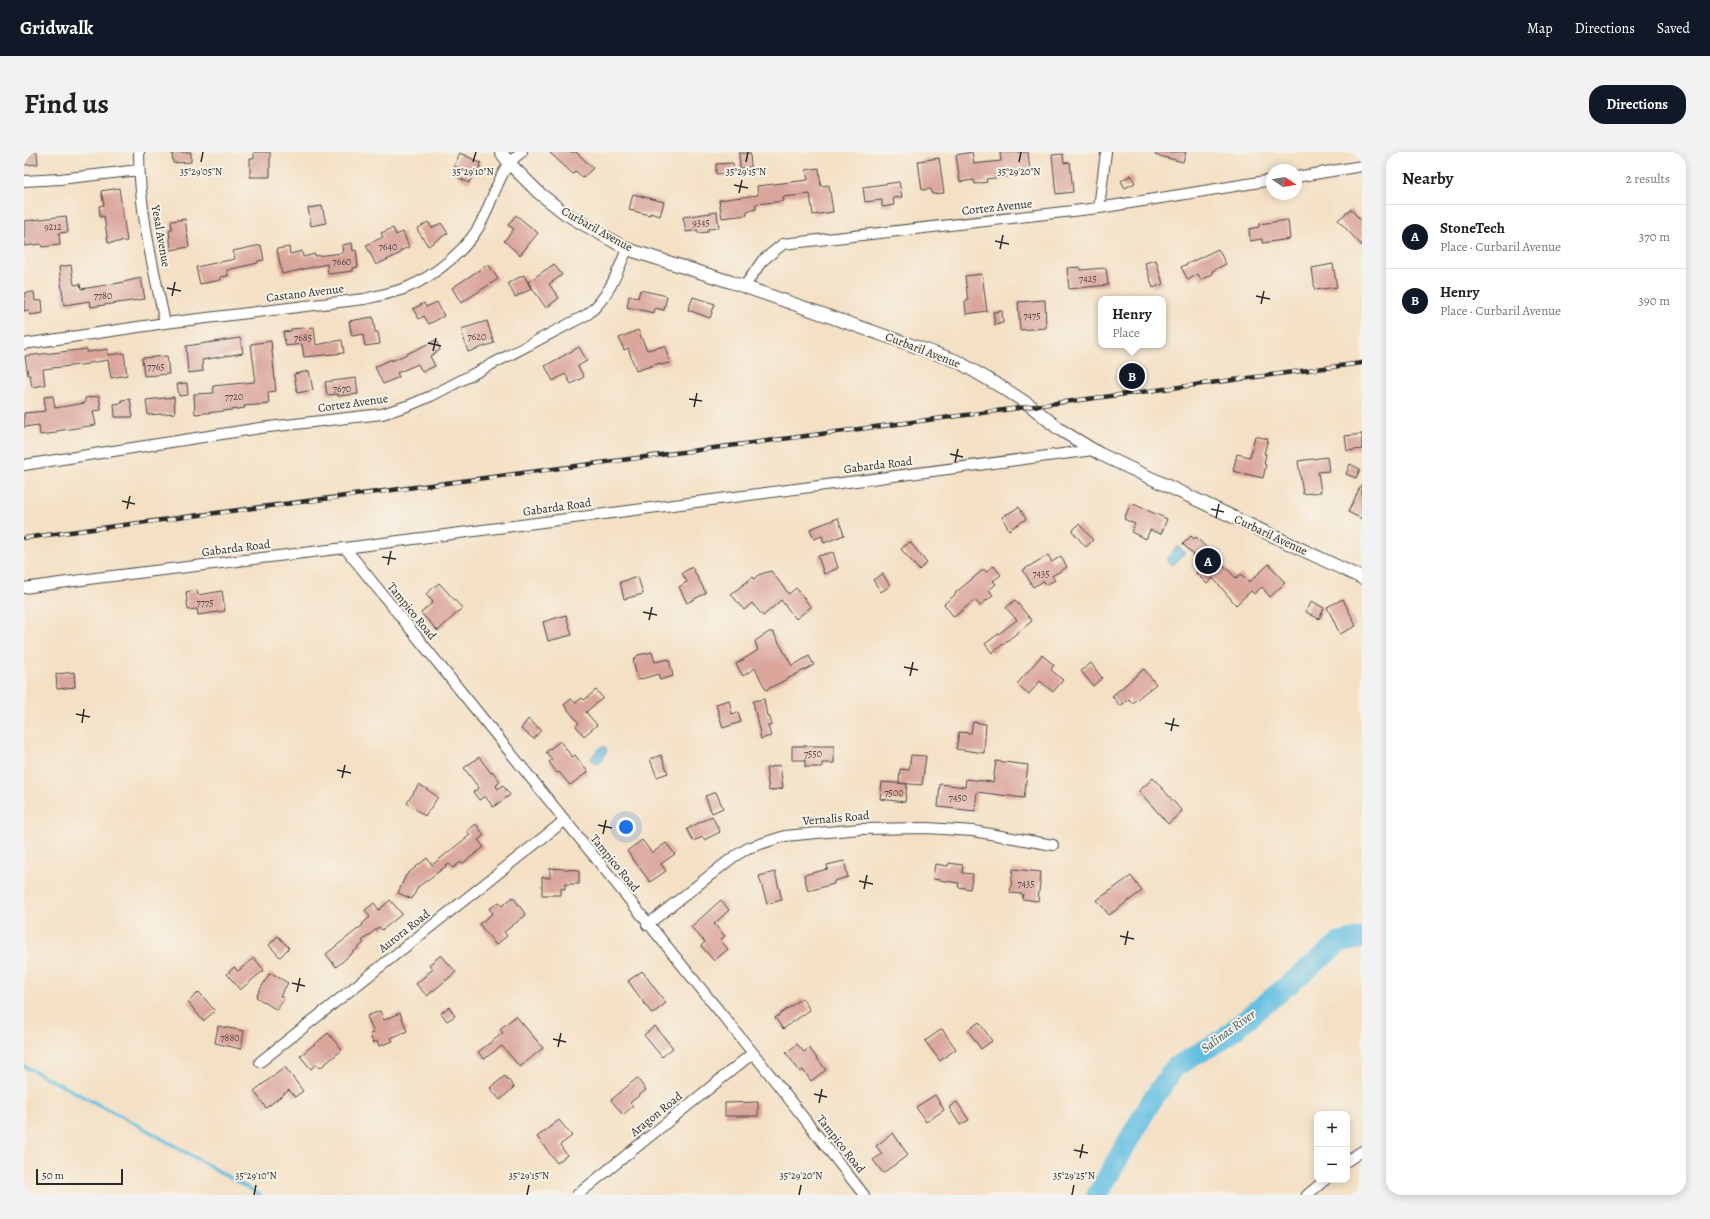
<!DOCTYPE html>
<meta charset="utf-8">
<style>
:root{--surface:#fff;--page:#f2f2f2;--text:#202124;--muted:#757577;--line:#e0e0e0;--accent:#111827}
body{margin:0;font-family:Alegreya,serif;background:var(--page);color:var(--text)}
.controls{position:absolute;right:12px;bottom:12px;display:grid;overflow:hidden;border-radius:8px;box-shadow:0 2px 10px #0003}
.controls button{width:36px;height:36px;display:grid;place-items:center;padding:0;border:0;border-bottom:1px solid var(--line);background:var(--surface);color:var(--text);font:20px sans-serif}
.compass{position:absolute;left:1242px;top:12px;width:36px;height:36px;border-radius:50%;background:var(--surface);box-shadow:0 2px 10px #0003;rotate:102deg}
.scale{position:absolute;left:12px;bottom:10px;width:87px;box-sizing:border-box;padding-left:4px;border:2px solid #2b2b2b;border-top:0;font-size:11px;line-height:14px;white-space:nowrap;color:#2b2b2b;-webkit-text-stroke:3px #f7f3e8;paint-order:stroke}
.you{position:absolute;left:602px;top:675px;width:14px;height:14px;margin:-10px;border:3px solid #fff;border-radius:50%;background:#1a73e8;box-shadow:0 0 0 6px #1a73e833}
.badge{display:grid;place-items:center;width:26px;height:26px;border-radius:50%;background:var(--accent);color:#fff;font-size:13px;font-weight:700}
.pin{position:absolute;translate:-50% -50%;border:2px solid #fff;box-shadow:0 1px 4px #0006}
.popup{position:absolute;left:1074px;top:144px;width:68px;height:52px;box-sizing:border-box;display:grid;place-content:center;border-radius:8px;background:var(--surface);filter:drop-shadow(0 1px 3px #0005);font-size:13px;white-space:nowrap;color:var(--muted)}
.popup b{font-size:15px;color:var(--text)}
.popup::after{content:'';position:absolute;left:50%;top:100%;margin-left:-8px;border:8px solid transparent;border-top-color:var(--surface)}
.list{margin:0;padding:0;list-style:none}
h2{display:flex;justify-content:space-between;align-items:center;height:52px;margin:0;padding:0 16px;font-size:17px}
h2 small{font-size:13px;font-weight:400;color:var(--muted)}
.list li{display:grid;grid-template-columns:26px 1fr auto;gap:12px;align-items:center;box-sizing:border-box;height:64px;padding:0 16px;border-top:1px solid var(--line)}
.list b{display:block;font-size:15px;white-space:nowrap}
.list p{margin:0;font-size:13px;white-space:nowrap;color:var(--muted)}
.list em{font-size:13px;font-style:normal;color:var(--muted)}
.map{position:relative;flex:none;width:1338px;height:1043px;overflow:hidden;border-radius:16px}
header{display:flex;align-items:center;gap:24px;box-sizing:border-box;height:56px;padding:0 20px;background:var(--accent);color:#fff}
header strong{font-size:19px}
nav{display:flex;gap:22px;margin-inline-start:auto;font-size:14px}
.intro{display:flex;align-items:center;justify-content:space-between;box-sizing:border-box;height:96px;padding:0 24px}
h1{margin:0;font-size:28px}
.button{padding:10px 18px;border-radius:16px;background:var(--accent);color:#fff;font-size:14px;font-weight:700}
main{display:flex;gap:24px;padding:0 24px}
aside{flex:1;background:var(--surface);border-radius:16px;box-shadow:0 2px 10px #0003}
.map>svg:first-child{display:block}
</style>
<header>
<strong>Gridwalk</strong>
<nav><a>Map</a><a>Directions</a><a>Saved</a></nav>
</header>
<div class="intro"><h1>Find us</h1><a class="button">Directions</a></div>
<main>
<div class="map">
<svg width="1338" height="1043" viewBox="0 0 1338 1043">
<rect width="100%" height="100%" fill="#f7f3e8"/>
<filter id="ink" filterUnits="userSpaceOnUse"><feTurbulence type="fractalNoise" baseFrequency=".025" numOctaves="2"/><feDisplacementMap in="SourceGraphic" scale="8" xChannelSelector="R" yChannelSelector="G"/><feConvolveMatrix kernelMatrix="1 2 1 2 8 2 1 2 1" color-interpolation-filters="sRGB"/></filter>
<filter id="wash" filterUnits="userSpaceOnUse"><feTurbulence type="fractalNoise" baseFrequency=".012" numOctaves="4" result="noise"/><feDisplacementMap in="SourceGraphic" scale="16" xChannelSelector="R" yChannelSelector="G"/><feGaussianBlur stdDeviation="0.9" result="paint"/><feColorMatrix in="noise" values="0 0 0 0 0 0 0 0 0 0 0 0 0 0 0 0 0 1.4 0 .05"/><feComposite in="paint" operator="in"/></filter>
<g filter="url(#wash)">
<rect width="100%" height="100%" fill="#f4e0c4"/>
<path fill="#64bfe2" stroke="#487586" d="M1154 394 1161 401 1149 413 1142 407Z
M576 595H581L583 599 575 612 571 611 568 608V605Z"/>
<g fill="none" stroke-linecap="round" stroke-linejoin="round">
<path stroke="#64bfe2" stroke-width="3.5" d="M0 914 114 973 236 1043"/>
<path stroke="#64bfe2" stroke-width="21" d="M1073 1043 1126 951 1151 915 1196 889 1315 791 1338 786"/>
</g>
<g id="blocks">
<path fill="#daa69c" d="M0 0H13L14 12 0 13Z
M148 0H167V10L149 11Z
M230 0H246V25H226V7H230Z
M525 0H552L569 16 559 26 552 19 549 22Z
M948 0 950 12 977 9 976 0H1004L1006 20 992 21V24L962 27 963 30 951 32 950 28 936 30 932 3Z
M1132 0H1162L1159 10 1131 3Z
M436 1 457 11 453 21 450 20 445 31 433 25 437 17 430 14Z
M715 1H726L727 15 716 16Z
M1039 2 1040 11 1046 10 1049 40 1032 42 1028 3Z
M915 6 920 41 908 42 907 37 898 38 894 9Z
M709 11 710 21 692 22V12Z
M795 16 797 34 805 33 809 60 789 63 786 42 759 45 760 49 732 52V57L723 59V63L698 66 695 48 734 43 733 34 784 28 782 18Z
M1107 23 1111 31 1101 36 1097 29Z
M875 30 878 45 869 46 870 53 858 55V48L841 50 839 35Z
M95 36 103 89 84 91 80 64 76 65 75 54 80 53 77 39Z
M609 42 640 50 636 64 626 61V63L605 58Z
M298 54 302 71 287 74 284 56Z
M1327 57 1338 70V94L1314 68Z
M693 60 695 76 684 77V80L674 81V78L662 80 659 65Z
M492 63 514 81 496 103 480 89 490 77 484 73Z
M42 64 44 80 35 81 36 93 18 95 17 92 0 94V69Z
M161 67 165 95 147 98 145 78 148 77 147 69Z
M1264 68 1266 87 1238 91V87L1226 89 1225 77 1235 75V72Z
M404 70 408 76 417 71 424 81 404 94 393 77Z
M369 76 372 83 379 80 385 95 376 99 377 101 352 113 342 93 359 85 357 81Z
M328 91 329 99 332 98 334 115 329 116V119L304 122 303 112 258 122 253 97 265 95 266 102 278 99 279 105 291 102V104L319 101 318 93Z
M237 93 240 108 234 109V111L203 118 204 124 196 125 197 128 176 132 172 115 211 107 209 99Z
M1194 97 1202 112 1188 119 1189 122 1177 128 1174 122 1164 128 1157 115Z
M1132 108 1139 132 1129 136 1121 111Z
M464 112 474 127 437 151 428 136Z
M530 112 538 123 525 132 535 146 522 156 504 130Z
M1309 112 1313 135 1291 138 1288 116Z
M47 113 50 133 56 132 57 137 95 131 117 126 121 147 67 155 66 149 40 153 35 115Z
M1056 115V118L1082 116 1084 133 1045 137 1043 116Z
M958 122 963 159 942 162 941 149H944L941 124Z
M500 123 507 137 491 145 484 131Z
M616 138 643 144 640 158 631 156 630 161 603 155 605 144 614 146Z
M10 140 11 149 18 148 19 161 6 163 5 158 0 159V141Z
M669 145 691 152 686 166 664 158Z
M1021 148 1022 176 996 178 994 150Z
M413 150 420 164 405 172 400 164 395 167 389 157 400 151 402 155Z
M978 159 979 171 971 173 969 160Z
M349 165 351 180H354L356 192 341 194 339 182 328 184 325 169Z
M463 169 470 191 444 200 437 177Z
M290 175 292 193 318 188 320 201 280 205 278 192 262 194 259 180 267 179V177Z
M614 178 623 198 641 194 646 211 636 213V211L612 219 604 196 600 198 595 186Z
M216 186 219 201 178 208 179 219 164 221 162 194Z
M412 188 416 198 406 204 411 214 398 220 394 212 373 221 375 225 359 232 351 215 368 207V209Z
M247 189 252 239 244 240 245 252 220 254 221 256 192 260 171 262 170 242 190 241 189 234 230 230 231 223 227 192Z
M555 195 563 209 554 214 560 225 547 232 541 222 529 229 521 214Z
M63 197V200L84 197V203L100 201 103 223 87 226 84 208 65 211V212L19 217 21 233 8 235 6 223H4L1 204Z
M143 204 145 222 120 224 118 206Z
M285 219 289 238 273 241 270 222Z
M332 226 334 242 314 244V242L303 243 301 230Z
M163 231 164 243 155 244 153 232Z
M29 244 31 256 61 251V246L75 244 77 258 69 259 72 273 32 279V281L16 283 15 273 0 275V261L22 259 20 245Z
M150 245 151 261 124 263 122 248Z
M106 247 109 265H91L90 252 98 251 97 248Z
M1338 282V297L1323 299 1321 284Z
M1231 284 1244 287 1240 302H1242L1240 312 1242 313 1239 326 1209 319 1213 302 1226 305Z
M1303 305 1305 319 1294 320 1297 340 1279 342 1274 309Z
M1326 312 1336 317 1332 326 1322 322Z
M1338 331V367L1324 360Z
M1107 351 1143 367 1137 382 1126 378 1122 387 1107 380 1111 372 1100 367Z
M995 355 1002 367 985 378 978 365Z
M814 366 820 383 800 391 798 384 790 387 786 377Z
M1055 372 1069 388 1062 395 1048 379Z
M1167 384 1170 387 1172 385 1212 426 1217 422 1225 430 1245 412 1261 431 1246 445 1238 435 1230 442 1227 439 1212 453 1189 426 1183 432 1172 421 1176 416 1171 410 1174 407 1159 392Z
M886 390 903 411 895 418 877 397Z
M809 400 814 416 800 422 794 404Z
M1024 403 1028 410 1037 404 1043 415 1028 424 1031 428 1022 433 1020 429 1009 435 999 418Z
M970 414 977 423 969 429 972 432 965 438 969 443 956 454 951 448 930 465 920 452 932 442 931 441 960 417 962 420Z
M668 415 682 441 663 451 655 435 663 430 658 421Z
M747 419 765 442 772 436 787 455 772 467 757 448 739 464 728 451 720 458 707 442 729 425 730 427 734 423Z
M859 422 866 434 857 440 849 428Z
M614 425 619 442 600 447 596 430Z
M415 431 438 456 414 479 397 461 409 450 402 442Z
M173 438 174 443 198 439 201 459 174 463 173 457 164 458 162 440Z
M1319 447 1332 474 1316 482 1303 455Z
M991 448 1008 469 968 501 961 492 993 468 982 456Z
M1288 449 1300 456 1295 467 1282 460Z
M542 463 548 483 524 489 519 470Z
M745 480H749L768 514 785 504 790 513 742 538 731 516 719 524 712 512 734 498 731 489Z
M628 500 631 510 645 507 649 524 636 528 634 522 614 528 609 508 614 503Z
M1018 503 1030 513 1027 518 1039 528 1029 540 1016 529 1005 542 993 532Z
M1067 511 1078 526 1069 534 1057 519Z
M1120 517 1132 532 1108 551 1105 547 1096 554 1088 544Z
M50 520 51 535 33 537 32 522Z
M572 538 579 546 562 560 573 573 560 584 552 574 555 571 540 553 547 547 551 551 558 546 560 548Z
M740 547 743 564 745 563 748 573 744 574 747 584 737 587 729 549Z
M705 548 708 562 714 560 717 570 699 576 692 552Z
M504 567 517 578 510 587 497 577Z
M949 570 962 572 960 601 932 597 935 580 947 581Z
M536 589 548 605 551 603 564 620 546 633 535 620 533 621 525 610 528 608 522 600Z
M768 594H810V611H798V615H781V608H768Z
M637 603 644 621 633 625 626 607Z
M887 603 902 604 898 633 875 631 876 617 885 618Z
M455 605 467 621 469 620 476 629 472 634 474 637 479 633 486 643 469 655 461 644 455 648 449 640 455 636 440 616Z
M972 609 1004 613 1000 646 953 640 951 659 914 655 916 632 941 635 942 627 969 630Z
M756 613 759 636 745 639 742 616Z
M1129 626 1158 659 1144 672 1115 639Z
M858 630 883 632 881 650 856 647Z
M395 632 414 645 401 664 383 651Z
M692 640 699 656 688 661 681 644Z
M688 664 696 680 680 688 679 685 669 689 663 677Z
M452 672 460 683 454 688 460 695 438 712 437 710 429 716 425 712 394 735 388 747 374 741 382 723 403 706 408 713 446 683 443 679Z
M618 688 628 701 642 691 651 702 637 712 642 719 626 730 603 699Z
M820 709 824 725 810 729V732L784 739 780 723 804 717 803 713Z
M925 711 939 713 938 721 949 722 946 737 934 735 935 731 909 727 911 712 924 714Z
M526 716 555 718V732H541V737L537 736V743H518V725L526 726Z
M989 717 1017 720 1014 749 998 747 999 742 986 741Z
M751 720 758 748 743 752 735 724Z
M1107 724 1118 739 1085 763 1073 748Z
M489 745 502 763 480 780 483 784 472 793 455 772 469 761 465 757 475 750 478 754Z
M366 748 378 762 358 778 355 775 338 789 340 791 312 815 302 802 339 773 338 772 346 765 341 758 350 751 355 758Z
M697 748 705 758 690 772 701 784 696 788 704 797 690 809 677 794 681 790 667 775Z
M254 784 265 796 256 805 245 793Z
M417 803 432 820 403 844 392 832 409 817 405 813Z
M230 806 240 818 216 838 203 822 210 815 214 819Z
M618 819 642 851 628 862 604 829Z
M245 822H249L264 831 256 844 260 846 253 858 232 845Z
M175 840 191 859 179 869 164 850Z
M778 846 786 858 759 877 751 866Z
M425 855 431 864 423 869 417 861Z
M356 859 360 868 376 861 383 879 367 886 369 889 355 894 353 889 349 891 346 882 350 881 343 864Z
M492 864 519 896 496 915 478 894 460 907 454 900 479 881 476 877Z
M955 870 968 889 957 897 944 878Z
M194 874 220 879 217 897 191 891Z
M631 874 649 896 638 905 620 883Z
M918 877 932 897 916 909 901 889Z
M304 881 318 898 296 916 293 912 287 917 276 904Z
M773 892 780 900 785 896 802 918 787 929 779 918 776 920 762 901Z
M261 915 279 939 271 945 265 938 242 956 230 939Z
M481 924 490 935 476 948 466 936Z
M613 926 622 938 606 951 609 954 599 963 587 948Z
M911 943 920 958 902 970 892 955Z
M734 950V964H701V951Z
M933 950 945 968 936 973 925 955Z
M535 968 548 984 536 993 543 1003 533 1011 513 985Z
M869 981 884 1003 859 1021 849 1008 858 1002 852 994Z"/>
</g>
</g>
<g filter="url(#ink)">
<use href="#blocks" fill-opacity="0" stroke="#494642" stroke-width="1"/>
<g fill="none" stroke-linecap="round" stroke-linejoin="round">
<g stroke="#494642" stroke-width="12">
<path id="minor" d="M115 0C115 58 129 115 141 171
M1272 25 1338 14
M0 29 36 27 115 18
M1075 56 1082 0
M720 135 738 109 759 92 1075 56 1248 28
M0 192 141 171 340 147C354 144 368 141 382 136 411 124 447 95 460 65 470 44 477 13 498 0
M0 313 236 276 358 262 386 253 407 244 564 162C585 145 593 121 603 97
M321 396 729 901 840 1043
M0 436 72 426 321 396 1069 298
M623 773 708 706 724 696 761 684 836 677 903 676 949 679 1029 693
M236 910 540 669
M1323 1009 1338 999
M553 1043 729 901
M1283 1043 1301 1028"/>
</g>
<g stroke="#494642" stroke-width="14">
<path id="tertiary" d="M477 0 485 11 515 41 542 62 603 97 707 130 933 209 984 239 1007 254 1035 277 1076 302 1338 426"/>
</g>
<use href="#minor" stroke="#fff" stroke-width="10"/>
<use href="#tertiary" stroke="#fff" stroke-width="12"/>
<g stroke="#2b2b2b" stroke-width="4.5">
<path id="rail" d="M0 386C446 329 892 269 1338 211"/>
</g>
<use href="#rail" stroke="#f7f3e8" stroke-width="3" stroke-dasharray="9" stroke-linecap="butt"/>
</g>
</g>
<path fill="none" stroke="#2b2b2b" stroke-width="1.5" d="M177 10 179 0M449 10 452 0M722 10 724 0M995 10 997 0M710 33 724 36M715 41 718 28M971 89 985 92M976 97 979 83M143 136 157 139M148 144 151 130M1232 144 1246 147M1237 152 1240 139M404 191 417 194M409 199 412 186M665 247 678 249M670 255 673 241M926 302 939 305M931 310 934 297M98 349 111 352M103 357 106 344M1187 357 1200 360M1192 366 1195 352M358 405 372 407M364 413 367 399M619 460 633 463M625 468 628 455M880 515 894 518M886 524 889 510M52 562 66 565M58 571 60 557M1141 571 1155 574M1147 579 1150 566M313 618 327 621M318 626 321 613M574 673 588 676M579 682 582 668M835 729 849 732M840 737 843 723M1096 784 1110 787M1101 793 1104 779M268 831 281 834M273 840 276 826M529 887 542 890M534 895 537 881M790 942 803 945M795 951 798 937M1050 998 1064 1001M1056 1006 1059 992M230 1043 232 1033M503 1043 505 1033M775 1043 777 1033M1048 1043 1050 1033"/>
<g text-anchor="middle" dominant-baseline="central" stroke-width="4" stroke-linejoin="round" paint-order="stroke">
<g font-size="10" fill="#574a47">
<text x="677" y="70">9345</text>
<text x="29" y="74">9212</text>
<text x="364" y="94">7640</text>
<text x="318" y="109">7660</text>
<text x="1064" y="126">7425</text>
<text x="79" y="143">7780</text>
<text x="1008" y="163">7475</text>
<text x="453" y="184">7620</text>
<text x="279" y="185">7685</text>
<text x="132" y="214">7765</text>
<text x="318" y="236">7670</text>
<text x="210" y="244">7720</text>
<text x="1017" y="421">7435</text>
<text x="181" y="450">7775</text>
<text x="789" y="601">7550</text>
<text x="870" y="640">7500</text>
<text x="934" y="645">7450</text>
<text x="1002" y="731">7435</text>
<text x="206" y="885">7880</text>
</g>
<g font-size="12" fill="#2b2b2b" stroke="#f7f3e8">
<text transform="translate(973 55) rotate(-6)">Cortez Avenue</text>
<text transform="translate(573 77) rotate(29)">Curbaril Avenue</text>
<text transform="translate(137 84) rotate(80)">Yesal Avenue</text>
<text transform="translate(281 141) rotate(-7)">Castano Avenue</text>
<text transform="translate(899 198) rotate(21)">Curbaril Avenue</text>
<text transform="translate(329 251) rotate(-8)">Cortez Avenue</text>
<text transform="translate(854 313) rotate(-7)">Gabarda Road</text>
<text transform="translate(533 355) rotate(-8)">Gabarda Road</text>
<text transform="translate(1247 383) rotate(25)">Curbaril Avenue</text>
<text transform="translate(212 396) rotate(-7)">Gabarda Road</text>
<text transform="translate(388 459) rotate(51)">Tampico Road</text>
<text transform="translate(812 666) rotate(-5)">Vernalis Road</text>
<text transform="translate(591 711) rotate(51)">Tampico Road</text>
<text transform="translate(380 779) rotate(-38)">Aurora Road</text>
<text transform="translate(632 962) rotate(-39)">Aragon Road</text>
<text transform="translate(817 992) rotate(52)">Tampico Road</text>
</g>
<g font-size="13" font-style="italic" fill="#3c5762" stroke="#f7f3e8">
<text transform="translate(1204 879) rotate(-36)">Salinas River</text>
</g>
</g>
<g font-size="10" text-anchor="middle" fill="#2b2b2b" stroke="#f7f3e8" stroke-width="4" stroke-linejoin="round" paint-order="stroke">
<text x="177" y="23">35°29'05"N</text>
<text x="449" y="23">35°29'10"N</text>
<text x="722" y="23">35°29'15"N</text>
<text x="995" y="23">35°29'20"N</text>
<text x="232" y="1027">35°29'10"N</text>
<text x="505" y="1027">35°29'15"N</text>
<text x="777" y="1027">35°29'20"N</text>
<text x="1050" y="1027">35°29'25"N</text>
</g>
</svg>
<div class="controls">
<button>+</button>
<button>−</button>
</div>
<svg class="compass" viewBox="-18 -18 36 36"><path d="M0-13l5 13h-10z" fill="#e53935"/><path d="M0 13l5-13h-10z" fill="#757577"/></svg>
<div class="scale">50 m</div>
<div class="you"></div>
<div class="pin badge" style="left:1184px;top:409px">A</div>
<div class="pin badge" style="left:1108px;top:224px">B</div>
<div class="popup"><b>Henry</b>Place</div>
</div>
<aside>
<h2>Nearby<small>2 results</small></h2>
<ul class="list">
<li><span class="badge">A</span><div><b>StoneTech</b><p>Place · Curbaril Avenue</p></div><em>370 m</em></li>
<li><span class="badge">B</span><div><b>Henry</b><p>Place · Curbaril Avenue</p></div><em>390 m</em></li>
</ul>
</aside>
</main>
